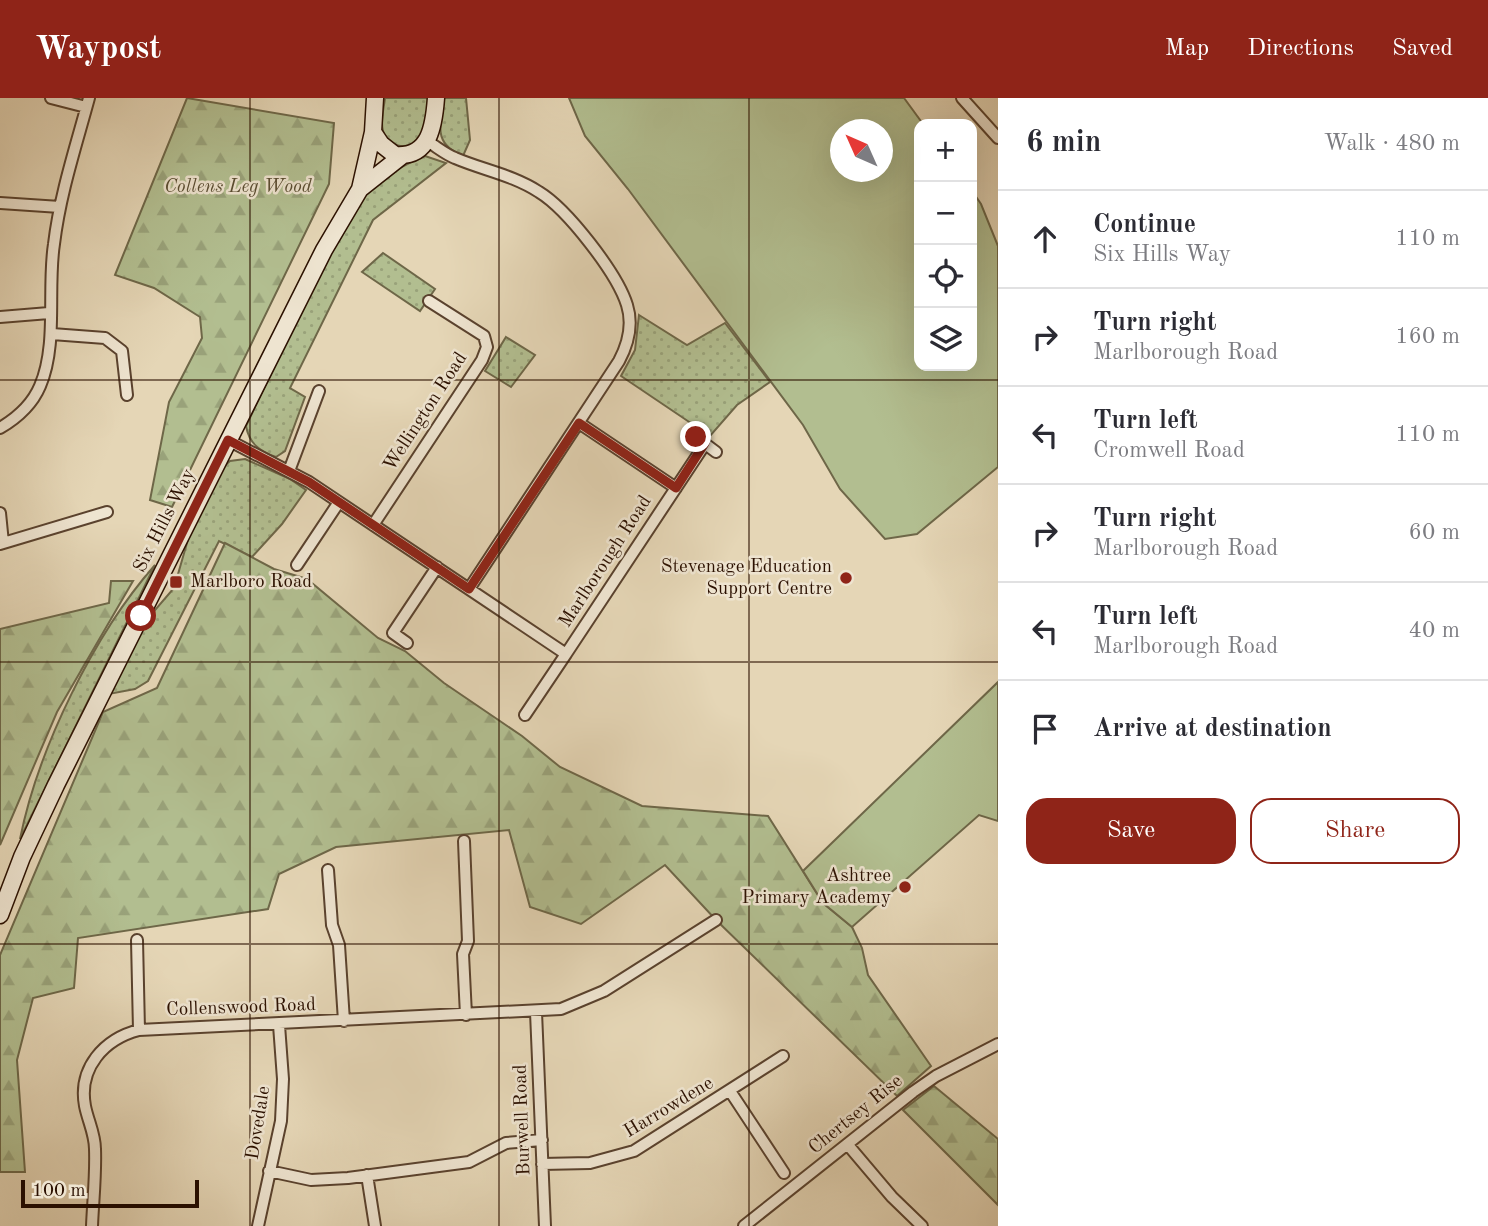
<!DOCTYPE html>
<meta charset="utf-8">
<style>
:root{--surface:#fff;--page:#f2f2f3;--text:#2b2b33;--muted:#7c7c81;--line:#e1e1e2;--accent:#8f2418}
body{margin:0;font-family:"Old Standard TT",serif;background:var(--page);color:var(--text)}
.controls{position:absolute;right:21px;top:21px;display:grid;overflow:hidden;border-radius:14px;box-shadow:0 7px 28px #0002}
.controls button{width:63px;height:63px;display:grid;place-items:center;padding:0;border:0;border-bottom:2px solid var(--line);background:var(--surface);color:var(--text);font:35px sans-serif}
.compass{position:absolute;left:830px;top:21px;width:63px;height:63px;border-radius:50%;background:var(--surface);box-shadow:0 7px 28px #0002;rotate:315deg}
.scale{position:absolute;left:21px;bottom:18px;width:178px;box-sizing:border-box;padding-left:7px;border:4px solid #2b1000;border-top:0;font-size:19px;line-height:24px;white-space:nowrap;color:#2b1000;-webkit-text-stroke:5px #eee4d0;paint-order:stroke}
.stop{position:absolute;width:21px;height:21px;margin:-16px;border:5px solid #8f2418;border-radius:50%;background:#fff}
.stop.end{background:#8f2418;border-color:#fff;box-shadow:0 2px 7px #0008}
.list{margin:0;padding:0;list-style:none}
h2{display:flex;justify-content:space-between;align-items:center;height:91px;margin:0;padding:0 28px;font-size:30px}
h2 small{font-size:23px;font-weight:400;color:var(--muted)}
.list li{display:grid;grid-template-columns:46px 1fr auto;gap:21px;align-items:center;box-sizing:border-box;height:98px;padding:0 28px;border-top:2px solid var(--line)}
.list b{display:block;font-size:26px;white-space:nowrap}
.list p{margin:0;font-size:23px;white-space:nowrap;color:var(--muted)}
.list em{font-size:23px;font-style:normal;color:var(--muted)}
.actions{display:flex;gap:14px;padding:21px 28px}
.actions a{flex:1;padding:16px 0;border:2px solid var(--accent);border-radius:21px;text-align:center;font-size:24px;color:var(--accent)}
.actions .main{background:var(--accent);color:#fff}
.icon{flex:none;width:38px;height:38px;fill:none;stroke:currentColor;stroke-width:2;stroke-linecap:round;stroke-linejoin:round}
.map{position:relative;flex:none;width:998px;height:1128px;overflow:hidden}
header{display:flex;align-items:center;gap:42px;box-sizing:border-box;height:98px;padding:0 35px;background:var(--accent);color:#fff}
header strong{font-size:33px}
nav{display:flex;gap:38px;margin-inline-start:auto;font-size:24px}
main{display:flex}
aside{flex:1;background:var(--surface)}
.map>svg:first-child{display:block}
</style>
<header>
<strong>Waypost</strong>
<nav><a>Map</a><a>Directions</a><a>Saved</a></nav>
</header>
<main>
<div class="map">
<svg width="998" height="1128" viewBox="0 0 998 1128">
<defs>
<pattern id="grass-dots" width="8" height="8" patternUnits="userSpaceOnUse" patternTransform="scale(1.75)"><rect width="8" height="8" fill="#b2be90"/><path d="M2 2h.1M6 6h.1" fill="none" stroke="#99a27a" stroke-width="1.8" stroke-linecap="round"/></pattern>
<pattern id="forest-firs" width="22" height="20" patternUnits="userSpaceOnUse" patternTransform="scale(1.75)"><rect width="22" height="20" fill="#b2be90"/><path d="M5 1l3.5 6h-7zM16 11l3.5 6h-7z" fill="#99a27a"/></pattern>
</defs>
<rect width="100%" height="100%" fill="#e5d6b6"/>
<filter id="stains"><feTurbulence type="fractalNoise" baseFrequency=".00286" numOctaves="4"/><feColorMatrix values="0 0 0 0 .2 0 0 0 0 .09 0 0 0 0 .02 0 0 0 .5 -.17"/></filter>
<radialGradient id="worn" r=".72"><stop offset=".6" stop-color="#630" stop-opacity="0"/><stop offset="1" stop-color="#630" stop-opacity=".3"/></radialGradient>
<path fill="url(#grass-dots)" stroke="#6e6748" stroke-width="2" d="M385 0H428C427 12 428 27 422 38 412 53 388 51 383 33 380 23 384 10 385 0Z
M443 0H466L470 42 463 58C433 46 440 27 443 0Z
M425 58 446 65 373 122 290 290 305 299 285 353 276 359C259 353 249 345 246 328L345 121C366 92 391 71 425 58Z
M383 155 435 191 420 213 362 174Z
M639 217 687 247 725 225 770 284 737 307 710 338 621 278 635 252Z
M506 239 535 257 511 289 485 273Z
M245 361 290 381 306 392 282 426 252 459 219 443 148 583 135 591 109 596 149 519 174 490 189 438 222 370 230 363Z
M155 467 20 741C38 651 94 536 155 467Z"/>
<path fill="url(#forest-firs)" stroke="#6e6748" stroke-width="2" d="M187 0 334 25 329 86 172 409 150 402 169 304 202 240 200 219 154 190 115 177Z
M225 445 274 471 307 481 378 540 405 553 444 585 522 638 560 669 642 708 768 718 823 805 852 829 862 850 868 877 931 968 897 998 716 822 665 767 581 826 530 809 509 732 336 749 279 776 268 811 78 840 74 890 33 900 17 962 25 1074H0V857L103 614 157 590Z
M111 483H133L57 614 0 747V531L109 505Z
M934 988 998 1041V1107L903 1012Z"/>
<path fill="#b2be90" stroke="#6e6748" stroke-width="2" fill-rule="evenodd" d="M569 0H904L923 26H919V268H972V93L981 106 998 148V369L917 436 885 441 840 391 803 327 628 91 585 38ZM841 32H883V74H841Z
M998 584V723L979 717 852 829 823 805 803 773Z"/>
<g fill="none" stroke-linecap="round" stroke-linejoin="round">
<g stroke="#5a422e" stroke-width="14">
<path id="street" d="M51 0 86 9
M962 0 998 40
M427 43C437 49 445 56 455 60 483 72 513 77 539 94 567 111 617 175 627 207 633 226 628 246 619 263L469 491
M0 105 60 109
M0 219 49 215
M52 236 105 240 122 253 127 297
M579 325 676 390
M0 330C17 320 32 307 40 288 58 247 47 190 54 146 60 96 76 48 89 0
M696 339 716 354
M228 342 309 384 566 556 705 346
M289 373 319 293
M0 415 3 445
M373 427 482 262 487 249 484 238 429 203
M0 446 107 414
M297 467 339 404
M407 545 393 535 437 469
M525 617 566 556
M464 743 468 843 463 856 466 917
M328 772 332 827 339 847 344 923
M137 842 139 932
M536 914 545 1128
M730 993 784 1075
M848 1047 892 1099 922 1128
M542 1066 590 1065 634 1053 783 958
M269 1073 311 1082 348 1080 469 1064 506 1045 542 1042
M367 1077 375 1128
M92 1128C93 1103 96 1077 95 1051 95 1036 88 1023 85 1008 78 970 104 941 139 932L561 911 604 893 716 822
M258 1128 281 1023 283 981 279 927
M744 1128 913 994 936 978 998 946"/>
</g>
<g stroke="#2b1000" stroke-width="19">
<path id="secondary" d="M373 34 381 46 395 57C430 60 434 27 436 0
M360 91 373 34 375 0
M0 817 22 759 56 687 324 152 360 91 403 57"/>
</g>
<use href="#street" stroke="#eee4d0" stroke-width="10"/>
<use href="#secondary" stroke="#eee4d0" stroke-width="16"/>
</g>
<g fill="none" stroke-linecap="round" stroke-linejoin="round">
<path stroke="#8f2418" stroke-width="9" d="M141 518 228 342 309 384 469 491 579 325 676 390 705 345 696 339"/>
</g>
<path fill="none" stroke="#2b1000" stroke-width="2" stroke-opacity="0.55" d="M250 0V1128M499 0V1128M749 0V1128M0 282H998M0 564H998M0 846H998"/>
<g fill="#8f2418" stroke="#eee4d0" stroke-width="2.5">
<circle cx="846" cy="480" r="7"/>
<rect x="169" y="477" width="14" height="14" rx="3.5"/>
<circle cx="905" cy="789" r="7"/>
</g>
<g text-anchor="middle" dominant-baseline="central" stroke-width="5" stroke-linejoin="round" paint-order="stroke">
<g font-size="19" font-style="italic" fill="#5a4d32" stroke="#eee4d0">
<text x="238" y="89">Collens Leg Wood</text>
</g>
<g font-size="19" fill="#2b1000" stroke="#eee4d0">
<text transform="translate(426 314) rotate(-57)">Wellington Road</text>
<text transform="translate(165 423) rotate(-63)">Six Hills Way</text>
<text transform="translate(606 464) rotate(-57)">Marlborough Road</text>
<text transform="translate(241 910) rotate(-2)">Collenswood Road</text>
<text transform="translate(669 1010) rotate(-31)">Harrowdene</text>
<text transform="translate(856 1017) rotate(-39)">Chertsey Rise</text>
<text transform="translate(523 1022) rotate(-92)">Burwell Road</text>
<text transform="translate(259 1025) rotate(-81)">Dovedale</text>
</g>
<g font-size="19" fill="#2b1000" stroke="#eee4d0" text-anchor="end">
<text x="832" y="469">Stevenage Education<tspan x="832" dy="22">Support Centre</tspan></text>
<text x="190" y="484" text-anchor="start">Marlboro Road</text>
<text x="891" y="778">Ashtree<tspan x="891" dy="22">Primary Academy</tspan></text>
</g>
</g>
<rect width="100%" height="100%" filter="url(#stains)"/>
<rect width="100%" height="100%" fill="url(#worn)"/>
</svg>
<div class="controls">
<button>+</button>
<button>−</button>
<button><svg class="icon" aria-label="locate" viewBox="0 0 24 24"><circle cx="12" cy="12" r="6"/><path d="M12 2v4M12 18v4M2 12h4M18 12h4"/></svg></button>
<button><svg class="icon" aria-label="layers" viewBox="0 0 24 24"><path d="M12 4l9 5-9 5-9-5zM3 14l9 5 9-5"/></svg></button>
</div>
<svg class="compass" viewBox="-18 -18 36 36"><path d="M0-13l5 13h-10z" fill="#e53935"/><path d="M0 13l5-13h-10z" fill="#7c7c81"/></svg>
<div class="scale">100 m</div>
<div class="stop" style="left:141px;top:518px"></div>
<div class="stop end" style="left:696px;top:339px"></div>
</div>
<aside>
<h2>6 min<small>Walk · 480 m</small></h2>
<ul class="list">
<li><svg class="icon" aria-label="ahead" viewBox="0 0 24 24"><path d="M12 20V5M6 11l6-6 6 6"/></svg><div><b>Continue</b><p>Six Hills Way</p></div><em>110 m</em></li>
<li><svg class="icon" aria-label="right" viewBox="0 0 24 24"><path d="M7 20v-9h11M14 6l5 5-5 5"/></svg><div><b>Turn right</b><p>Marlborough Road</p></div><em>160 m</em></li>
<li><svg class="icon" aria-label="left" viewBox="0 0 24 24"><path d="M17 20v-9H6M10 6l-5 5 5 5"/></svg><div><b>Turn left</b><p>Cromwell Road</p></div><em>110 m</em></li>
<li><svg class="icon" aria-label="right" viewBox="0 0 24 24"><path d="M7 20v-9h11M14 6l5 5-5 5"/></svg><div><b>Turn right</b><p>Marlborough Road</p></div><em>60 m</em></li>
<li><svg class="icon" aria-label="left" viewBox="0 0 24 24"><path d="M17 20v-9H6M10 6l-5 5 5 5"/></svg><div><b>Turn left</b><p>Marlborough Road</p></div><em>40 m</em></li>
<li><svg class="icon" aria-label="arrive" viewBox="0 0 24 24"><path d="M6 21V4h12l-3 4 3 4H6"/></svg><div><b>Arrive at destination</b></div></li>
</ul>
<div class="actions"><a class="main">Save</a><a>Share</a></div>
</aside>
</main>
